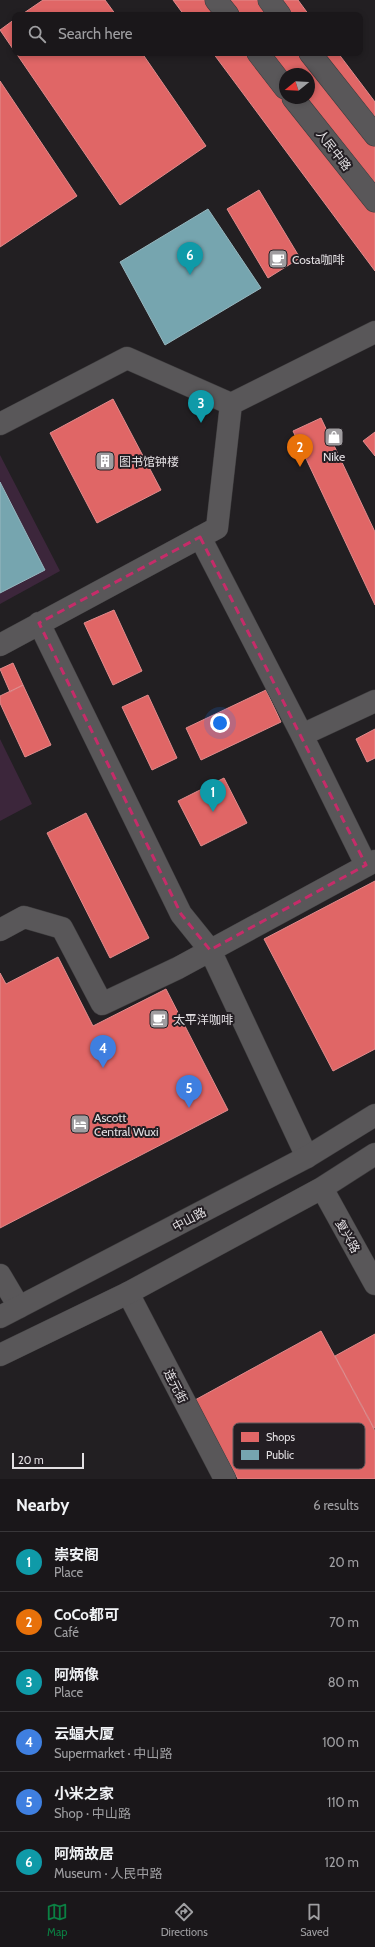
<!DOCTYPE html>
<meta charset="utf-8">
<style>
:root{--surface:#1a171a;--page:#272427;--text:#f1f3f6;--muted:#9f9fa2;--line:#383639;--accent:#0b8043}
body{margin:0;font-family:Cabin,"Noto Sans SC",sans-serif;background:var(--page);color:var(--text)}
.compass{position:absolute;left:279px;top:68px;width:36px;height:36px;border-radius:50%;background:var(--surface);box-shadow:0 2px 6px #0003;rotate:252deg}
.scale{position:absolute;left:12px;bottom:10px;width:72px;box-sizing:border-box;padding-left:4px;border:2px solid #e3e0e3;border-top:0;font-size:11px;line-height:14px;white-space:nowrap;color:#e3e0e3;-webkit-text-stroke:3px #231e23;paint-order:stroke}
.you{position:absolute;left:220px;top:723px;width:14px;height:14px;margin:-10px;border:3px solid #fff;border-radius:50%;background:#1a73e8;box-shadow:0 0 0 6px #1a73e833}
.badge{display:grid;place-items:center;width:26px;height:26px;border-radius:50%;background:var(--accent);color:#fff;font-size:13px;font-weight:700}
.pin{position:absolute;translate:-50% -33px;filter:drop-shadow(0 1px 2px #0008)}
.pin::after{content:'';position:absolute;top:21px;width:14px;height:12px;background:inherit;clip-path:polygon(0 0,100% 0,50% 100%)}
.list{margin:0;padding:0;list-style:none}
h2{display:flex;justify-content:space-between;align-items:center;height:52px;margin:0;padding:0 16px;font-size:17px}
h2 small{font-size:13px;font-weight:400;color:var(--muted)}
.list li{display:grid;grid-template-columns:26px 1fr auto;gap:12px;align-items:center;box-sizing:border-box;height:60px;padding:0 16px;border-top:1px solid var(--line)}
.list b{display:block;font-size:15px;white-space:nowrap}
.list p{margin:0;font-size:13px;white-space:nowrap;color:var(--muted)}
.list em{font-size:13px;font-style:normal;color:var(--muted)}
.icon{flex:none;width:22px;height:22px;fill:none;stroke:currentColor;stroke-width:2;stroke-linecap:round;stroke-linejoin:round}
.map{position:relative;flex:none;width:375px;height:1479px;overflow:hidden}
.search{position:absolute;background:var(--surface);box-shadow:0 2px 6px #0003;left:12px;right:12px;top:12px;height:44px;display:flex;align-items:center;gap:10px;box-sizing:border-box;padding:0 14px;border-radius:8px;color:var(--muted);font-size:15px}
.sheet{height:412px;background:var(--surface)}
nav{display:flex;justify-content:space-around;align-items:center;box-sizing:border-box;height:56px;border-top:1px solid var(--line);background:var(--surface);font-size:11px;color:var(--muted)}
nav a{display:grid;justify-items:center;gap:2px}
nav .on{color:var(--accent)}
.map>svg:first-child{display:block}
</style>
<div class="map">
<svg width="375" height="1479" viewBox="0 0 375 1479">
<rect width="100%" height="100%" fill="#221f22"/>
<path fill="#3c263b" d="M0 455 60 571 0 604Z
M0 739 32 804 0 821Z"/>
<path fill="#e06666" stroke="#e18b8c" fill-rule="evenodd" d="M43 0H105L116 15H21Z
M173 0H298L309 15H184Z
M15 19V52L0 30Z
M16 53H142L206 146 120 205Z
M213 53H338L375 102V271ZM285 74H309V98H285Z
M0 81 77 196 0 247Z
M259 190 300 258 268 278 227 209Z
M113 399 161 490 97 523 50 433Z
M321 418 375 532V605L293 431Z
M375 432V456L363 441Z
M114 610 142 671 113 685 84 623Z
M13 663 23 685 10 692 0 669Z
M23 685 51 745 25 757 0 703V696Z
M266 690 281 722 201 760 186 728Z
M148 695 177 758 152 770 122 707Z
M375 729V758L367 762 356 739Z
M224 778 247 823 201 846 178 801Z
M86 813 149 938 110 958 47 833Z
M375 881V1049L333 1071 264 939Z
M58 957 93 1026 166 989 228 1110 0 1228V973L6 984Z
M321 1331 375 1431V1479H238L195 1400Z
M375 1334V1428H374L335 1356Z"/>
<path fill="#76a5af" stroke="#97b7bf" d="M208 209 261 288 165 345 120 262Z
M0 482 45 570 0 593Z"/>
<g fill="none" stroke-linecap="round" stroke-linejoin="round">
<g stroke="#3e3c3e" stroke-width="23">
<path id="street" d="M0 424 127 358 231 404 375 332
M200 537 302 735 366 865
M39 623 181 914 210 950 307 1157
M0 645 217 528 231 404
M302 735 375 701
M0 930 24 917 62 928 102 1004 178 968 375 861
M0 1275 19 1307
M128 1293 225 1479"/>
</g>
<g stroke="#3e3c3e" stroke-width="23">
<path id="secondary" d="M216 0 228 15
M269 0 280 15
M258 53 285 88
M310 53 375 135
M293 98 375 201
M322 1188 375 1284
M0 1317 307 1157 375 1115
M0 1355 128 1293 322 1188 375 1154"/>
</g>
<use href="#street" stroke="#595759" stroke-width="22"/>
<use href="#secondary" stroke="#595759" stroke-width="22"/>
</g>
<path fill="none" stroke="#c52c69" stroke-width="3" stroke-dasharray="8 5" stroke-linejoin="round" d="M200 537 366 865 210 950 181 914 39 623Z"/>
<defs>
<g id="cafe-square" transform="scale(1)"><rect x="-9" y="-9" width="18" height="18" rx="4" fill="#9f9c9f" stroke="#231e23"/><path d="M-5.5-4.5H6V0H3Q3 3.5 0 3.5H-2.5Q-5.5 3.5-5.5 0ZM3-3.2v2h1.7v-2ZM-6 4.5H4V6H-6Z" fill="#fff"/></g>
<g id="shop-square" transform="scale(1)"><rect x="-9" y="-9" width="18" height="18" rx="4" fill="#9f9c9f" stroke="#231e23"/><path d="M-5-2.5h2.3a2.7 3.5 0 0 1 5.4 0H5L5.5 6h-11ZM-1.5-2.5h3a1.5 2.3 0 0 0-3 0Z" fill="#fff"/></g>
<g id="building-square" transform="scale(1)"><rect x="-9" y="-9" width="18" height="18" rx="4" fill="#9f9c9f" stroke="#231e23"/><path d="M-4-6H4V6H1V3H-1V6H-4ZM-2.5-4.3h1.7v1.8h-1.7ZM.8-4.3h1.7v1.8H.8ZM-2.5-1h1.7V.8h-1.7ZM.8-1h1.7V.8H.8Z" fill="#fff"/></g>
<g id="hotel-square" transform="scale(1)"><rect x="-9" y="-9" width="18" height="18" rx="4" fill="#9f9c9f" stroke="#231e23"/><path d="M-6-4.5h1.5V1H6V5H4.5V3h-9V5H-6ZM-4 0a1.8 1.8 0 1 1 3.6 0ZM.5 0V-2.5h3Q6-2.5 6 0Z" fill="#fff"/></g>
</defs>
<g fill-rule="evenodd">
<use href="#cafe-square" x="278" y="259"/>
<use href="#shop-square" x="334" y="437"/>
<use href="#building-square" x="105" y="461"/>
<use href="#cafe-square" x="159" y="1019"/>
<use href="#hotel-square" x="80" y="1124"/>
</g>
<g text-anchor="middle" dominant-baseline="central" stroke-width="4" stroke-linejoin="round" paint-order="stroke">
<g font-size="12" fill="#e3e0e3" stroke="#231e23">
<text transform="translate(334 150) rotate(52)">人民中路</text>
<text transform="translate(189 1219) rotate(-28)">中山路</text>
<text transform="translate(348 1236) rotate(61)">复兴路</text>
<text transform="translate(176 1386) rotate(63)">连元街</text>
</g>
<g font-size="12" fill="#e3e0e3" stroke="#231e23" text-anchor="start">
<text x="292" y="259">Costa咖啡</text>
<text x="334" y="456" text-anchor="middle">Nike</text>
<text x="119" y="461">图书馆钟楼</text>
<text x="173" y="1019">太平洋咖啡</text>
<text x="94" y="1117">Ascott<tspan x="94" dy="14">Central Wuxi</tspan></text>
</g>
</g>
<rect x="233" y="1423" width="132" height="46" rx="6" fill="#231e23" stroke="#5d585d" stroke-width="1"/>
<rect x="241" y="1432" width="18" height="10" fill="#e06666"/>
<rect x="241" y="1450" width="18" height="10" fill="#76a5af"/>
<g font-size="11" fill="#e3e0e3">
<text x="266" y="1441">Shops</text>
<text x="266" y="1459">Public</text>
</g>
</svg>
<svg class="compass" viewBox="-18 -18 36 36"><path d="M0-13l5 13h-10z" fill="#e53935"/><path d="M0 13l5-13h-10z" fill="#9f9fa2"/></svg>
<div class="scale">20 m</div>
<div class="you"></div>
<div class="pin badge" style="left:213px;top:812px;background:#0f9aa8">1</div>
<div class="pin badge" style="left:300px;top:467px;background:#e8710a">2</div>
<div class="pin badge" style="left:201px;top:423px;background:#0f9aa8">3</div>
<div class="pin badge" style="left:103px;top:1068px;background:#3f7fe0">4</div>
<div class="pin badge" style="left:189px;top:1108px;background:#3f7fe0">5</div>
<div class="pin badge" style="left:190px;top:275px;background:#0f9aa8">6</div>
<div class="search"><svg class="icon" aria-label="search" viewBox="0 0 24 24"><circle cx="10" cy="10" r="6"/><path d="M15 15l6 6"/></svg>Search here</div>
</div>
<section class="sheet">
<h2>Nearby<small>6 results</small></h2>
<ul class="list">
<li><span class="badge" style="background:#0f9aa8">1</span><div><b>崇安阁</b><p>Place</p></div><em>20 m</em></li>
<li><span class="badge" style="background:#e8710a">2</span><div><b>CoCo都可</b><p>Café</p></div><em>70 m</em></li>
<li><span class="badge" style="background:#0f9aa8">3</span><div><b>阿炳像</b><p>Place</p></div><em>80 m</em></li>
<li><span class="badge" style="background:#3f7fe0">4</span><div><b>云蝠大厦</b><p>Supermarket · 中山路</p></div><em>100 m</em></li>
<li><span class="badge" style="background:#3f7fe0">5</span><div><b>小米之家</b><p>Shop · 中山路</p></div><em>110 m</em></li>
<li><span class="badge" style="background:#0f9aa8">6</span><div><b>阿炳故居</b><p>Museum · 人民中路</p></div><em>120 m</em></li>
</ul>
</section>
<nav>
<a class="on"><svg class="icon" aria-label="map" viewBox="0 0 24 24"><path d="M3 6l6-2 6 2 6-2v14l-6 2-6-2-6 2zM9 4v14M15 6v14"/></svg>Map</a>
<a><svg class="icon" aria-label="directions" viewBox="0 0 24 24"><path d="M12 3l9 9-9 9-9-9zM9 14v-3h6M13 9l2 2-2 2"/></svg>Directions</a>
<a><svg class="icon" aria-label="saved" viewBox="0 0 24 24"><path d="M7 4h10v16l-5-4-5 4z"/></svg>Saved</a>
</nav>
